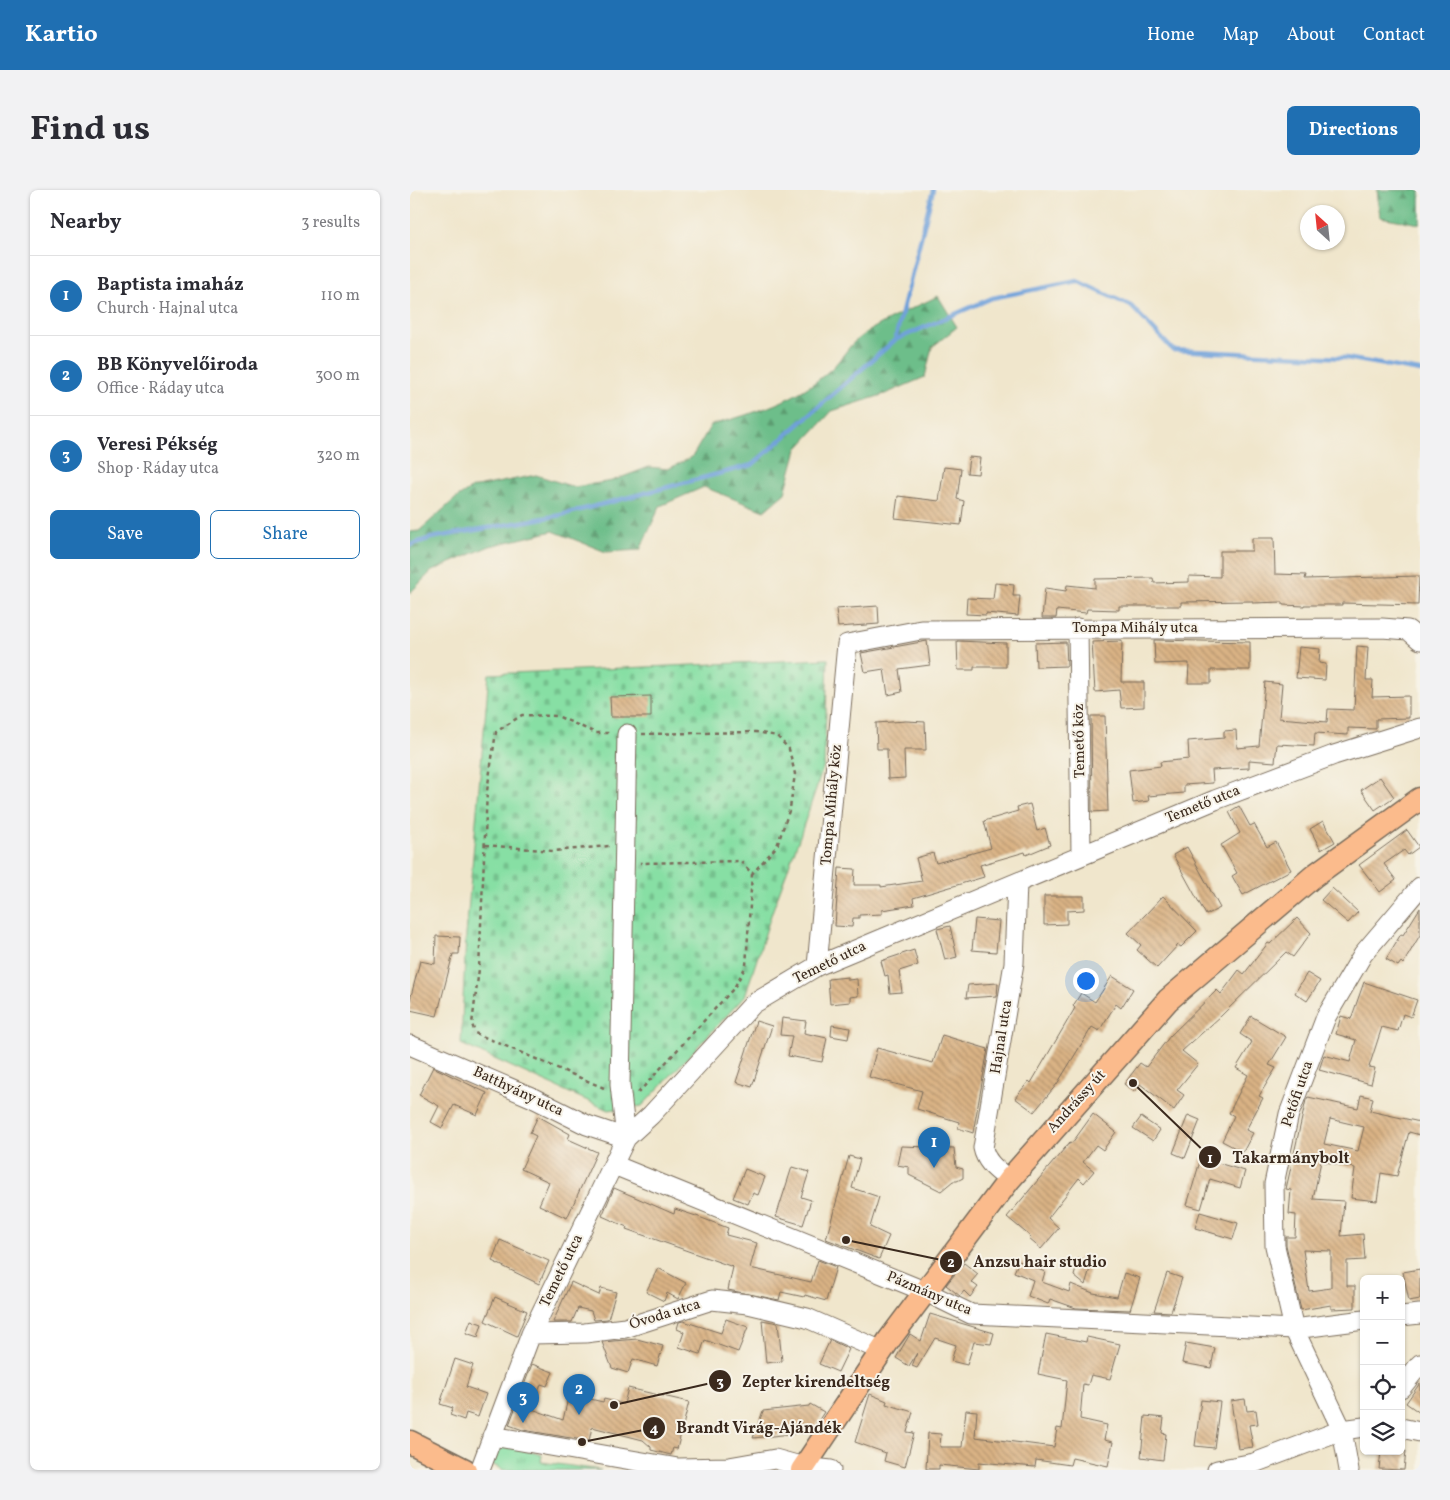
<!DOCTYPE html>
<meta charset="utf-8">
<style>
:root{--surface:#fff;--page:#f2f2f3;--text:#2b2b33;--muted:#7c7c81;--line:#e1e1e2;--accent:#1f6fb2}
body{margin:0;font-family:Vollkorn,serif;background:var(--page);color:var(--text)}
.controls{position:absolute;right:15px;bottom:15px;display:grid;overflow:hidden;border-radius:8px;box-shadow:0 1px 4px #0004}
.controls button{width:45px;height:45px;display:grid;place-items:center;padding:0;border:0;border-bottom:1px solid var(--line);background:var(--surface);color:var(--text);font:25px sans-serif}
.compass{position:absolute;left:890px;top:15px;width:45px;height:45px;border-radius:50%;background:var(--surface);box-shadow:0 1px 4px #0004;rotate:333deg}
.you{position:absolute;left:675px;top:790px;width:18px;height:18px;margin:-12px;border:4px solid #fff;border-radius:50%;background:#1a73e8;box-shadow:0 0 0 8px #1a73e833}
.badge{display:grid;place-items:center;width:32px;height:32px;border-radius:50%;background:var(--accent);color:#fff;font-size:16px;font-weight:700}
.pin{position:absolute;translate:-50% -41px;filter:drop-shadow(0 1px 2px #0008)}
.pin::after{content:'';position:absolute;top:26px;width:18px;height:15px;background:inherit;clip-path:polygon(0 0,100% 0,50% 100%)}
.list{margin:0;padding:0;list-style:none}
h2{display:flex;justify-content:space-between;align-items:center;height:65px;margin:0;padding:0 20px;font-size:21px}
h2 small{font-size:16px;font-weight:400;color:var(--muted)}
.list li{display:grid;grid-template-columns:32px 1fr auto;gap:15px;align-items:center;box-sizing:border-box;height:80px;padding:0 20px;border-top:1px solid var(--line)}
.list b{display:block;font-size:19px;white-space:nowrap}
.list p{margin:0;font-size:16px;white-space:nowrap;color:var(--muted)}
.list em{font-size:16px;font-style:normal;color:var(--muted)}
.actions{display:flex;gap:10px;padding:15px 20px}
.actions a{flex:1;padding:11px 0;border:1px solid var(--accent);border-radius:8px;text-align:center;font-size:18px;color:var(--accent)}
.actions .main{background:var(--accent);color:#fff}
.icon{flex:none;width:28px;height:28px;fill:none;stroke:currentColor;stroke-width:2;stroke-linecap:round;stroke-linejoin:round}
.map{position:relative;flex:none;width:1010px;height:1280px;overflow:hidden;border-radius:8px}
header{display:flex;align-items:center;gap:30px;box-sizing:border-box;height:70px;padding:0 25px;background:var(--accent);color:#fff}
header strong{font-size:24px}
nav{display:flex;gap:28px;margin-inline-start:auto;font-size:18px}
.intro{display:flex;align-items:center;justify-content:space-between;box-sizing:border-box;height:120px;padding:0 30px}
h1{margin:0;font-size:35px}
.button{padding:12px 22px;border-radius:8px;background:var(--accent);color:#fff;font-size:18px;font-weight:700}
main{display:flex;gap:30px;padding:0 30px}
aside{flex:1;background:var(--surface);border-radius:8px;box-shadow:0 1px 4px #0004}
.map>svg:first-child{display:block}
</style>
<header>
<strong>Kartio</strong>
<nav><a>Home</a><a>Map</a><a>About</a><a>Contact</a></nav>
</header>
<div class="intro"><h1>Find us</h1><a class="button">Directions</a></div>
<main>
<aside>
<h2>Nearby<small>3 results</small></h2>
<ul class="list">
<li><span class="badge">1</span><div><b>Baptista imaház</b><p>Church · Hajnal utca</p></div><em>110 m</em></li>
<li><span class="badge">2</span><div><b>BB Könyvelőiroda</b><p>Office · Ráday utca</p></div><em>300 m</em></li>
<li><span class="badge">3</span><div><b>Veresi Pékség</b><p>Shop · Ráday utca</p></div><em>320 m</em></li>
</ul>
<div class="actions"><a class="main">Save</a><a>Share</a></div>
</aside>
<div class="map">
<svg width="1010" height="1280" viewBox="0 0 1010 1280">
<defs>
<pattern id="forest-firs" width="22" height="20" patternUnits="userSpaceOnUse" patternTransform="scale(1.25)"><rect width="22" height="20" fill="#6dbe8a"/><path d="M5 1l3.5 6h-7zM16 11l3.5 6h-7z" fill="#5b9b70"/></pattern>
<pattern id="cemetery-stones" width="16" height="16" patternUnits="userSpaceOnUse" patternTransform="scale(1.25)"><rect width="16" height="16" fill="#87dfa4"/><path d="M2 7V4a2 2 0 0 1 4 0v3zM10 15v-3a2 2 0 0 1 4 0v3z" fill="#75c08d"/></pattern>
<pattern id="park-tufts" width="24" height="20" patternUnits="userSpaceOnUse" patternTransform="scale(1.25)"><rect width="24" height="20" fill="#87dfa4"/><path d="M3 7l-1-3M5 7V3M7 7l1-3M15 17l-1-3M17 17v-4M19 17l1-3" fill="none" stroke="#75c08d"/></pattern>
<pattern id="building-back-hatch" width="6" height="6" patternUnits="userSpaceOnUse" patternTransform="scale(1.25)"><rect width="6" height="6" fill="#dab385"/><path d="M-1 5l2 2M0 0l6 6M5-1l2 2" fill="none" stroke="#b2926c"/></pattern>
</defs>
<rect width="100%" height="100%" fill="#f7f3e8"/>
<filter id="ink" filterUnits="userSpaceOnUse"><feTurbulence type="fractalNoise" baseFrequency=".02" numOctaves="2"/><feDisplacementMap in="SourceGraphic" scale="10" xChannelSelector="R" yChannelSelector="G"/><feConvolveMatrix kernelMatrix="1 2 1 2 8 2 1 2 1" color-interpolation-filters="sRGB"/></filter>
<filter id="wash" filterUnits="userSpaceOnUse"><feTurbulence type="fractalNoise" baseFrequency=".0096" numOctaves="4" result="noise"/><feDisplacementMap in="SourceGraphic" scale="20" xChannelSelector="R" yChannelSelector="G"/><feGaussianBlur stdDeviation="1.12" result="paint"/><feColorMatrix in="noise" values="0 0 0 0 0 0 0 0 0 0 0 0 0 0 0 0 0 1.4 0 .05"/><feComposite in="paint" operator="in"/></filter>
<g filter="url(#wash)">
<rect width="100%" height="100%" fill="#f0e6cc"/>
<path fill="url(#forest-firs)" stroke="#547454" d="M967 0H1010V34L970 27Z
M528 106 547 137 522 157 515 187 475 204 422 221 387 259 375 303 354 321 294 297 250 316 230 360 196 362 143 341 80 356 22 381 0 403V342L9 341 45 309 62 298 126 285 164 297 202 291 239 277 258 279 282 267 301 235C345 223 387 211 421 179 432 169 438 156 450 147 470 132 504 118 528 106Z"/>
<path fill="url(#cemetery-stones)" stroke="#618461" d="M418 469 414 575 390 646 362 722 335 806 232 916 198 920 51 854 56 745 79 484Z"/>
<path fill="url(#park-tufts)" stroke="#618461" d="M86 1252 132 1265 131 1272 191 1280H94L79 1273Z"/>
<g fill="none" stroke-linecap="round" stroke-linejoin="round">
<path stroke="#70a1da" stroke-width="4.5" d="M485 150 582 108 667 91 721 116 763 160 936 168 1010 181
M0 355 21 348 151 325 342 275 485 150 523 0"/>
</g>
<g id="blocks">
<path fill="url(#building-back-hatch)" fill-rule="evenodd" d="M559 267 570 268 568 284 557 283Z
M534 277 551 279 547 309 554 311 551 335 485 328 488 306 529 311Z
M842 348H864L865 384 896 385 895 389 1009 386 1008 415 932 413V415H894V416L873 415V412L842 413V411L771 412V416H709V420L677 419 676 423 647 420 646 428H632L635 398 656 401 657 395 685 398V389L743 388 744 393 779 392V386L810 387V361H842Z
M585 393 604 395 603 406H610L608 426 576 423V425L556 424 557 408 583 409Z
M468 416 469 434 428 437 426 419Z
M744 450 840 452V480H801V493H778L779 473 745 474Z
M517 451 520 475 489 479 492 502 478 505 474 479 455 482 451 463Z
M547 451 596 453V477H564V480H548Z
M712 451 711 492H734V517L711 518 709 500 685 502 682 452Z
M656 452 657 476 626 477 625 453Z
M947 456 958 457 956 490H963L962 507 999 506V528L966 529V539L938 538V545L905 543 904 556 867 554 865 572 839 570V578L802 580 803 593 774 595V603L738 606 739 611 723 613 719 580 751 576 750 572 779 569 778 551 814 548V541L826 540 827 558 849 556 855 492 872 494 869 528 917 532 918 519 944 520Z
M889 457 910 459 909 473 916 474 915 490 886 488Z
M241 506V527H201L200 507Z
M681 526H695L698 621 682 622Z
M496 531 515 532 516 560H494L495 588 478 589 477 559H467L466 533Z
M970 587 984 607 965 620 951 600Z
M620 614 627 641 635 638 640 655 616 665 615 662 570 675 574 687 503 708 504 715 472 720V724L449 725V728H443L442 737 425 736 429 678 445 679 444 695H471V697L512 691 506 668 523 663 526 673 581 658 574 631 608 621 607 617Z
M829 616 840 636 844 634 857 657 866 652 881 680 833 705 822 686 827 683 811 655 830 643 819 622Z
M913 631 925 652 911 660 900 639Z
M997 640 1009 657 998 665 994 660 974 674 986 690 970 702 949 675Z
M777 657 810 718 796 725 763 665Z
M922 698 948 722 938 733 911 710Z
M634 706H674V720L657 721V734L634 735Z
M753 706 787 741 771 757 768 755 747 778 727 760 731 755 718 743Z
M1010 718V745L993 774 991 772 988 776 976 769 991 744 993 745Z
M887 728 901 743 883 767 876 762 811 826 772 861 788 874 767 900 774 905 764 920 730 894 724 902 714 894 730 873 736 877 760 846 807 800 811 804 829 780 834 784 858 753 860 754Z
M565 729 589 731 586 762 562 760Z
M540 736 547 767 535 770 527 739Z
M26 746 50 747 49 764H43L27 826 0 820V810L10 771 25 774Z
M504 760 508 775 489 781 492 802 480 803 478 785 475 786 471 771Z
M897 783 910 791 897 811 885 803Z
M702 786 723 799 711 818 706 814 689 841 682 837 647 894 624 922 605 908 619 891 621 893 665 818 663 816 671 803 685 812Z
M438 787V790L447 789 448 806 440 807V812L420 814 418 789Z
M954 792 1007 810 1001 827 993 824 988 841 972 837 959 877 965 878 961 894 909 880 914 865 940 872 946 850 926 844 931 826 941 829Z
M588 793 587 806 556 808 558 795Z
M841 826 876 847 859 875 866 878 849 906 853 908 836 940 843 943 833 962 812 951 824 926 819 923 838 885 826 878 842 852 830 844Z
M372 828 396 831 394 843 417 848 412 872 378 866 382 846 370 845Z
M346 831 362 836 342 897 326 892Z
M422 835 440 838 438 849 421 846Z
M532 845 578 859 563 943 548 938 549 932 507 919 512 901 459 887 467 858 523 873Z
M23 877 77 903 67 925 44 915 32 938 21 932 29 916 9 905Z
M951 905 963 908 960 921 1010 932V945L999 942 987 986 971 983 967 1011 941 1008 945 978 911 971 903 1009 934 1011 931 1046 953 1044 955 1070 937 1071V1096H945V1118L921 1119V1115L891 1120 876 1055V1047H885L886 1025 879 1024 881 1000 876 999 896 910 898 907 948 918ZM920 929 954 937 948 961 914 954ZM893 1060 921 1061V1098L899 1101Z
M683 924 706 942 693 960 686 955 673 972 684 981 674 993 669 988 638 1028 649 1038 631 1059 619 1049 621 1047 597 1027 660 952 662 953Z
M778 925 790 930 775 968 763 963Z
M128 926 160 944 158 949 187 962 157 1028 129 1015 139 992 111 979 126 946 120 943Z
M731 927 750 940 743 951 723 938Z
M491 956 544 958 546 977 553 979V988L547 991H543L531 1001 499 985V977L487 975Z
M439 966 450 969 442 998 469 1007 460 1037 479 1046 469 1069 416 1049Z
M791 968 835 981 830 998 800 989 791 1019 777 1015Z
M382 977 399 982 391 1007 401 1010 393 1035 366 1027Z
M335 979 355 987 348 1005 343 1003 338 1014 323 1008Z
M204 998 264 1024 265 1019 289 1027 318 1038 316 1045 347 1053 340 1078 401 1092 408 1070 426 1077 416 1111 395 1105 394 1107 371 1102 369 1110 318 1100 323 1077 216 1039 217 1037 192 1026Z
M790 1022 828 1033 823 1049 785 1038Z
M90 1050 139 1071 129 1094 82 1071Z
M669 1068 682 1072 675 1095 664 1086Z
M609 1071 635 1082 632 1092 659 1102 661 1094 683 1103 707 1107 714 1083 730 1088 720 1120 666 1118 640 1109 638 1114 618 1106 623 1090 604 1082Z
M554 1073 568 1084 561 1092 568 1097 560 1107 554 1101 550 1106 536 1095Z
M248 1078 276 1093 268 1109 257 1103 254 1111 236 1102Z
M1010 1079V1109L999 1111 993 1082Z
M757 1083 772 1088 761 1122 744 1121Z
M161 1092 189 1105 191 1098 206 1102 198 1129 184 1130 181 1121 168 1118 162 1132H143Z
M85 1107 117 1121 107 1146 75 1131Z
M520 1124 584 1143 581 1154 564 1152 557 1175 541 1171 546 1155 525 1148 507 1178 502 1176 507 1163 499 1176 486 1168 500 1144 511 1151Z
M316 1129 338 1137 328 1162 295 1150 290 1164 269 1157 274 1142 267 1139 269 1132 273 1131 311 1143Z
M61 1130 72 1134 68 1147 56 1143Z
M352 1130 368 1133 372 1171 356 1173Z
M636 1144 676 1152 677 1147 710 1154 700 1189 681 1185 678 1195 673 1194 670 1229 697 1235 694 1250 703 1252 698 1276 662 1268 660 1275 626 1270 625 1277 569 1272V1279L529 1275V1279H516L518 1243 531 1244 530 1257H552L556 1220 567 1221 565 1247 644 1257 647 1238 652 1239 657 1190 628 1184Z
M227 1149 253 1156 247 1176 223 1169 218 1183 202 1178 192 1152Z
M420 1150 439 1159 428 1182 409 1174Z
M776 1153 805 1158 801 1178 772 1173Z
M45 1169 63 1175 56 1197 76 1204 68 1227 56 1223 54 1230 40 1225 43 1218 30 1214Z
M122 1174 143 1182 137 1196 131 1194 122 1219 153 1230 159 1204 193 1212 194 1209 214 1214 218 1198 279 1212 267 1259 263 1258 261 1265 241 1260V1257L233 1250 182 1237 179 1251 113 1240 99 1235Z
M1010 1193V1223L996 1213Z
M460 1204 477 1211 476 1214 503 1222 497 1242 504 1243 495 1277 474 1271 476 1263 445 1252Z
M835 1209 837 1221 846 1220 848 1234 839 1235 843 1257 828 1259 821 1211Z
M791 1210 810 1212 804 1258 785 1256Z
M400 1214 414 1222 401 1242 343 1248 353 1221 399 1216Z
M735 1226 754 1228 752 1243 756 1244 753 1270 731 1267Z
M971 1261H996L994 1280 969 1279Z"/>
</g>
</g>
<g filter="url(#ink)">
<use href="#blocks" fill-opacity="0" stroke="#7a6c5b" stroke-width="1"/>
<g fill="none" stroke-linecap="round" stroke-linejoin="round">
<g stroke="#7a6c5b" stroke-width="21">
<path id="minor" d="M668 438 671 664
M407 776 437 454 511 440 972 438 998 440 1010 450
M0 855 121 907 177 935 216 948
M216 948 210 895 217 544
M204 975 514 1101 561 1124 884 1139 954 1130
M599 990C587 980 576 973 573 958L604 773 607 693
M991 1126 1010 1124
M121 1144 175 1143 215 1138 302 1110 338 1114 397 1128 472 1161
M991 1198 1010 1174
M991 1238 1010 1242
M82 1246 268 1278 319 1277 365 1269 394 1277 421 1280
M70 1280 121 1144 216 948 241 925 343 814 407 776 805 610 924 565 1010 538
M807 1280 844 1273 932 1240 954 1237
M939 1280 932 1240 884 1139 865 1056 864 994 879 924 916 827 953 764 1010 697"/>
</g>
<g stroke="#7a6c5b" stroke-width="25">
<path id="major" d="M0 1252 55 1280
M392 1280 479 1150 599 990 758 810 905 685 1010 609"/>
</g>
<path stroke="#7a6c5b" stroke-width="2.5" stroke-dasharray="4 4" stroke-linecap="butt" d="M232 544 346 542 367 546 379 559 385 584 380 618 367 656 342 684
M75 655 143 661 199 656
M194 898 65 843 62 834 69 779 77 601 86 542 112 525 147 526 186 543H202
M228 903 324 798 336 776 342 684 331 671 230 673"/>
<use href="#minor" stroke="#fff" stroke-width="19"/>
<use href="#major" stroke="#fbbb8c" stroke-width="22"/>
</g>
</g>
<g text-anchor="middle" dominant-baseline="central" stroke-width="4" stroke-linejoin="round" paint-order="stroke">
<g font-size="15" fill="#3b2a1e" stroke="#f7f3e8">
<text x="725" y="438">Tompa Mihály utca</text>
<text transform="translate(670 551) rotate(-91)">Temető köz</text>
<text transform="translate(422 615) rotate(-85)">Tompa Mihály köz</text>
<text transform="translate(793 615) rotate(-22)">Temető utca</text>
<text transform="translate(420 773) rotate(-26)">Temető utca</text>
<text transform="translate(592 847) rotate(-81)">Hajnal utca</text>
<text transform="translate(108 902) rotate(25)">Batthyány utca</text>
<text transform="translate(888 904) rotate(-71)">Petőfi utca</text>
<text transform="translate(667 912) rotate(-48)">Andrássy út</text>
<text transform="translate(152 1081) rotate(-64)">Temető utca</text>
<text transform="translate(519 1104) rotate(23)">Pázmány utca</text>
<text transform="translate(255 1125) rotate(-17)">Óvoda utca</text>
</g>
</g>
<path fill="none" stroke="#3b2a1e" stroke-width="2" d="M723 893L800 967M436 1050L541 1072M204 1215L310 1191M172 1252L244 1238"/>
<g fill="#3b2a1e" stroke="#f7f3e8" stroke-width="2">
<circle cx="723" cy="893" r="5"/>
<circle cx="436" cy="1050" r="5"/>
<circle cx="204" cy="1215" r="5"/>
<circle cx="172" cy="1252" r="5"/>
<circle cx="800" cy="967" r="12"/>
<circle cx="541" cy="1072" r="12"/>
<circle cx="310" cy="1191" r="12"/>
<circle cx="244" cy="1238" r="12"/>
</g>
<g font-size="15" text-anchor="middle" font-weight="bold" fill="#fff">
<text x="800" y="973">1</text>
<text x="541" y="1077">2</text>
<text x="310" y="1196">3</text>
<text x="244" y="1243">4</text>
</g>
<g font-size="16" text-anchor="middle" font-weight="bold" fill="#3b2a1e" stroke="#f7f3e8" stroke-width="4" stroke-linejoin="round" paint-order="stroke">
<text x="881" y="973">Takarmánybolt</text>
<text x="630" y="1077">Anzsu hair studio</text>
<text x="406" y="1197">Zepter kirendeltség</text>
<text x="349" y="1243">Brandt Virág-Ajándék</text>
</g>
</svg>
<div class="controls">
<button>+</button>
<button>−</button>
<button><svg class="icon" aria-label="locate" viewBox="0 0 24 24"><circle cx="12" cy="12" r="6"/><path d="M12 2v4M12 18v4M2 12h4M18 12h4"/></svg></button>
<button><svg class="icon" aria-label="layers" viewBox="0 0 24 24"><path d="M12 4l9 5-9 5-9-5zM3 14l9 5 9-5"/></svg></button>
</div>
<svg class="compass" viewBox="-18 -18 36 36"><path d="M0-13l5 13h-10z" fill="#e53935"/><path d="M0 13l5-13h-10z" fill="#7c7c81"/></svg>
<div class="you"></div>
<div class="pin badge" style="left:524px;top:978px">1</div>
<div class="pin badge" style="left:169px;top:1225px">2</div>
<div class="pin badge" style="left:113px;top:1233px">3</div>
</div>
</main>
